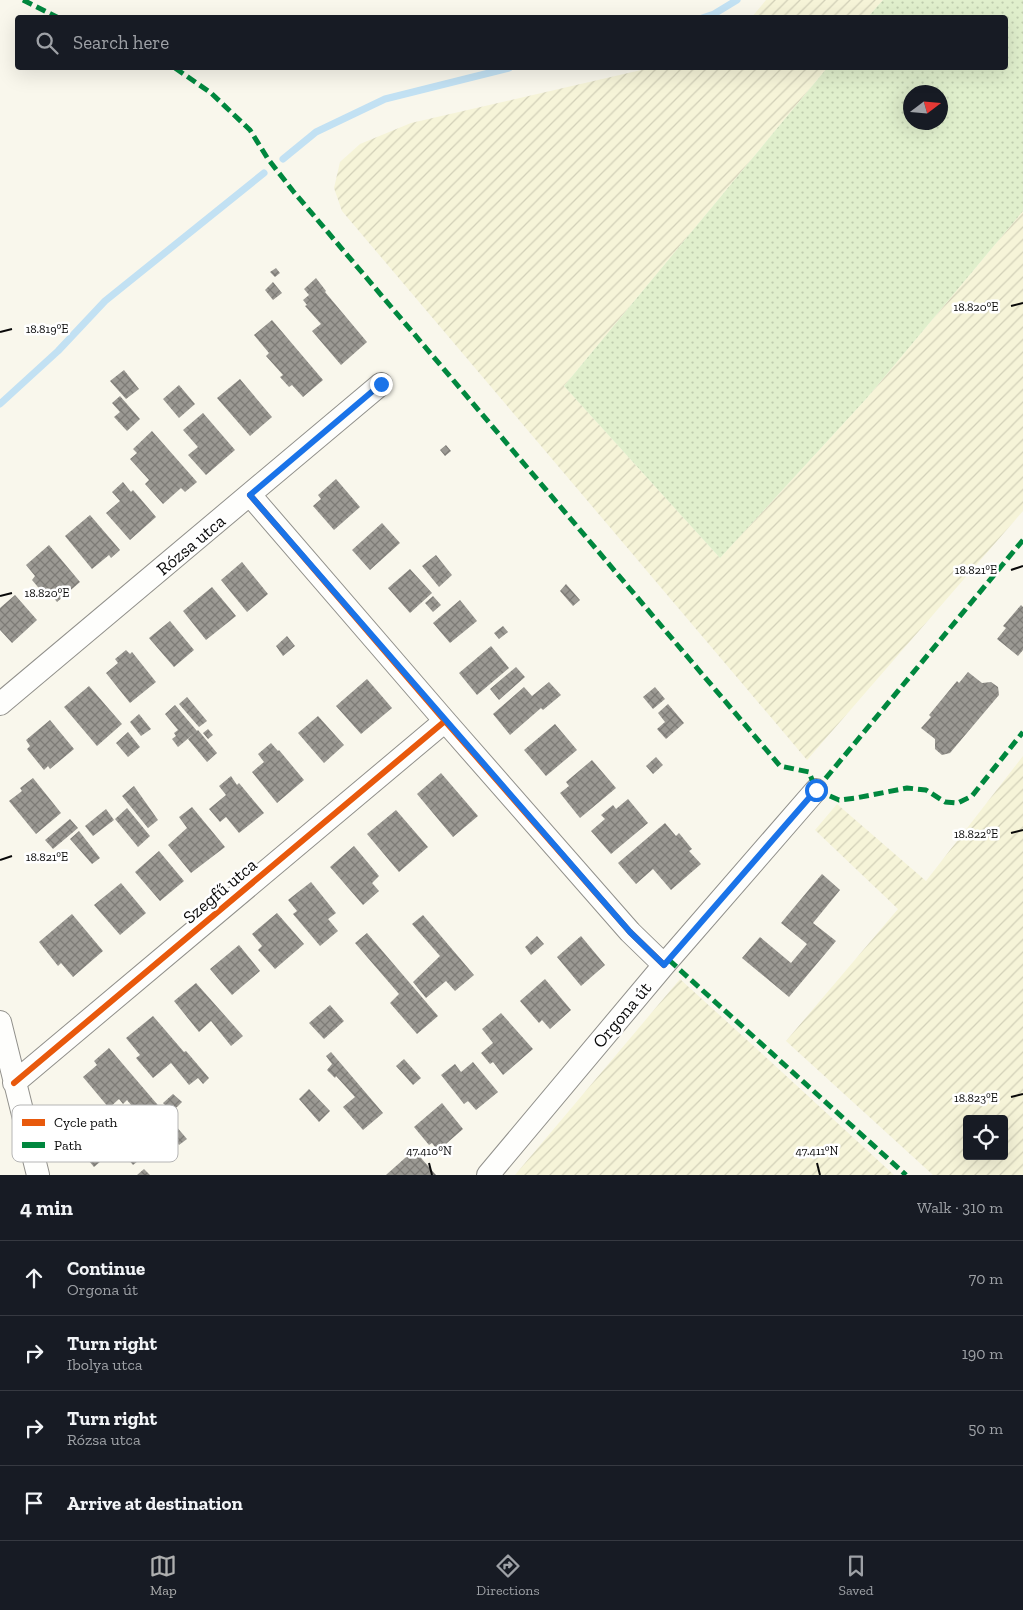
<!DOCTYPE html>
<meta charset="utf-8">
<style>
:root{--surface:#171b24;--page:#20242c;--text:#f1f3f6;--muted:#9ea1a6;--line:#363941;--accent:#aeafaf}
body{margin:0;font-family:"Zilla Slab",serif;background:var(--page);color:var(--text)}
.controls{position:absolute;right:15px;bottom:15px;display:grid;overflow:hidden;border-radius:5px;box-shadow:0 5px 20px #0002}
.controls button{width:45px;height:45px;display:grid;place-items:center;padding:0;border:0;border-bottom:1px solid var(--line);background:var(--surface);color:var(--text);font:25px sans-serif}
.compass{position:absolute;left:903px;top:85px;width:45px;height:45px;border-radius:50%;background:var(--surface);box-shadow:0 5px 20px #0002;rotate:74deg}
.stop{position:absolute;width:15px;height:15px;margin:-11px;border:4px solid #1a73e8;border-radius:50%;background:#fff}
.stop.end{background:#1a73e8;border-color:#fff;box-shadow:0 1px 5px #0008}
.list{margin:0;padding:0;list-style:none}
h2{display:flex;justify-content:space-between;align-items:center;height:65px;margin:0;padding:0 20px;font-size:21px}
h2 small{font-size:16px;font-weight:400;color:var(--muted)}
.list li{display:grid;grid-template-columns:32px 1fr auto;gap:15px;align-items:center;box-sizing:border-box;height:75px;padding:0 20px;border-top:1px solid var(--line)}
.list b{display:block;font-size:19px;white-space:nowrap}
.list p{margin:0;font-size:16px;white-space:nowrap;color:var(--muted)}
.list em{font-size:16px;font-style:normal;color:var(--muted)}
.icon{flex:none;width:28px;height:28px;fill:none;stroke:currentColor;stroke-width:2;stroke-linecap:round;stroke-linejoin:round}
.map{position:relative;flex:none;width:1023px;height:1175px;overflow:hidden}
.search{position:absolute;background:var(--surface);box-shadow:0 5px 20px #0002;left:15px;right:15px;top:15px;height:55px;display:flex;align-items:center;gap:12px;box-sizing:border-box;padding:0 18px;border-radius:5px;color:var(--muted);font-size:19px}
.sheet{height:365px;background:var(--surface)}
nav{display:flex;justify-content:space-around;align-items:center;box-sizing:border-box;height:70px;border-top:1px solid var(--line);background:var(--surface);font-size:14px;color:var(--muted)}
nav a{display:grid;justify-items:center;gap:2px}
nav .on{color:var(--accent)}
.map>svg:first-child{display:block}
</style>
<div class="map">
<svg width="1023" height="1175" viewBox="0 0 1023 1175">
<defs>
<pattern id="farmland-furrows" width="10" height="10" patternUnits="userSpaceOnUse" patternTransform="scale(1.25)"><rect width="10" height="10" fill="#f6f4d8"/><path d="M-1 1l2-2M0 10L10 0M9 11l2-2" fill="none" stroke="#d2d0b8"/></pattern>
<pattern id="grass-dots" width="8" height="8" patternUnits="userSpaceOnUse" patternTransform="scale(1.25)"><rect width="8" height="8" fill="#e0efcc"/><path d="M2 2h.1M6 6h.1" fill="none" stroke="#bfccae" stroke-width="1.8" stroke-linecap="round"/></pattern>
<pattern id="building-cross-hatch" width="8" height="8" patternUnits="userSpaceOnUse" patternTransform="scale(1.25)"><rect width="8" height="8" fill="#9b9993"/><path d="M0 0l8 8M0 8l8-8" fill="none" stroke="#7d7b76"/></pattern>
</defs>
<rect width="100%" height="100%" fill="#f9f7ec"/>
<path fill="url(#farmland-furrows)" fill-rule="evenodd" d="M766 0H883L868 17 751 18Z
M650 68H827L564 386 720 558 866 399 1023 211V511L807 760 342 211 334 188 340 162 360 144 411 123Z
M1023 756V1175H933L786 1041 898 909 815 830 837 804 926 881ZM967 1119H1004V1156H967Z
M680 979 770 1061 894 1175H515Z"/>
<path fill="url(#grass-dots)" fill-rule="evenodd" d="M883 0H1023V211L866 399 720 558 564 386 827 68H1006V18L868 17ZM910 92H940V122H910Z"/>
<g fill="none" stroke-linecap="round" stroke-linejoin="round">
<path stroke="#c2e1f3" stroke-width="7" d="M702 18 714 14 737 0
M283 159 316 132 385 99 509 68
M0 404 58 351 105 301 264 173"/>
</g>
<path fill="url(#building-cross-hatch)" d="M276 268 280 273 275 277 270 272Z
M316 278 326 291 325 292 367 342 341 365 312 331 321 324 305 306 307 305 303 300 309 295 304 289Z
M273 282 282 293 273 300 265 290Z
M272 320 323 380 303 397 292 385 289 387 280 377 283 375 266 356 269 353 254 335Z
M124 370 139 389 126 399 110 381Z
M240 379 272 417 250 436 217 398Z
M179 385 195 404 179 418 163 399Z
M120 396 140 419 127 431 114 417 120 412 112 403Z
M203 413 235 450 206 475 188 455 198 447 183 430Z
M152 431 197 482 185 492 181 488 163 504 145 484 149 480 130 459 137 453 133 449Z
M446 445 451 451 445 456 440 450Z
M336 479 360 507 334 530 313 506 321 499 318 495Z
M123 482 131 492 133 490 156 517 130 540 106 513 120 501 112 492Z
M90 515 120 550 111 558 109 555 92 569 65 536Z
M382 523 400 543 370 570 352 550Z
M49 545 80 582 57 602 47 590 43 593 32 580 35 576 26 565Z
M436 555 452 575 439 587 422 566Z
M242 562 268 594 247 612 221 580Z
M410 569 432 593 410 613 388 588Z
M566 584 580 600 573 606 560 591Z
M212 587 236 616 206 640 183 611Z
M15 595 37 620 12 643 0 630V608Z
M433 596 441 605 433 612 425 603Z
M460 600 477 621 450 643 433 623Z
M1021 605 1023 607V650L1018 656 997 639 1006 628 1003 626Z
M170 621 194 650 174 667 149 638Z
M503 626 508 632 499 639 494 633Z
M287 636 295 646 283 656 276 646Z
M491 646 509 668 477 695 459 673Z
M126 650 130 654 132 652 156 682 130 703 106 673 118 663 115 659Z
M516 667 525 677 499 700 490 689Z
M968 672 982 683 991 682 998 687 999 695 950 753 942 755 935 749V739L921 728 931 717 929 715 957 681 959 683Z
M367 679 392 708 361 734 336 706Z
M549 682 561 695 543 710 541 708 510 735 493 714 524 687 532 696Z
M89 686 122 724 97 746 64 707Z
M655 687 665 699 653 709 643 697Z
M187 697 207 721 199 727 179 704Z
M668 704 684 723 666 739 657 729 665 722 658 713Z
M175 705 197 731 178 747 172 739 176 736 174 733 178 730 165 714Z
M139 714 151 729 141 736 130 722Z
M318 716 344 745 324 763 298 733Z
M50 720 74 749 50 769 48 766 44 770 27 749 30 746 26 740Z
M555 724 577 750 546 776 524 750Z
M208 729 213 735 208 739 203 733Z
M198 730 217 753 207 762 188 739Z
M128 732 140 747 128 757 116 743Z
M271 743 278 751 279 750 304 780 277 803 252 772 264 762 258 754Z
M656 757 663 765 653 774 646 766Z
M592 760 616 788 580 818 560 793 569 786 566 782Z
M441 773 478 816 453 837 417 794Z
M231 776 237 785 239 783 264 813 239 833 226 817 220 822 209 809 226 795 219 786Z
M33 778 61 813 36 834 9 801 22 791 20 788Z
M134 786 158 820 148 828 122 796Z
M628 799 648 823 611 854 591 831 605 819 601 815 613 805 616 809Z
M192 807 225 847 191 873 168 845 187 828 179 817Z
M127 808 150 836 138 847 115 819Z
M106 809 114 820 93 836 85 826Z
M396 810 428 847 399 872 367 834Z
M70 819 78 828 53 849 45 840Z
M665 823 676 836 679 833 692 849 689 851 701 864 671 890 653 869 636 884 618 863Z
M79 831 100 858 92 864 70 839Z
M354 846 379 876 372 883 379 891 363 905 330 867Z
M159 851 184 881 160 901 135 872Z
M822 874 840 890 813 923 836 941 789 997 742 958 760 937 791 963 807 944 781 923Z
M311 882 336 913 328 919 338 931 320 946 293 914 297 911 288 900Z
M121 883 146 913 120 935 94 905Z
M277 913 304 944 275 969 258 950 262 946 252 934Z
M72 914 103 951 73 977 61 963 58 966 39 942Z
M423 915 474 975 455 991 446 981 426 998 413 982 440 956 412 924Z
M367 933 438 1016 417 1034 390 1003 399 994 355 943Z
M537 936 544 944 531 955 525 947Z
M581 936 605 965 581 986 557 957Z
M239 945 260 971 232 995 210 969Z
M545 979 571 1010 550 1029 542 1020 539 1023 520 1001Z
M196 983 243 1036 231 1046 211 1021 199 1032 174 1001Z
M330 1005 344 1021 324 1039 309 1023Z
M501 1013 533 1049 503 1075 493 1062 490 1064 481 1053 493 1043 482 1029Z
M153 1016 184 1052 186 1051 209 1078 203 1084 198 1078 189 1085 171 1063 153 1078 136 1058 140 1055 126 1038Z
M109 1048 187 1139 179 1145 169 1133 164 1137 159 1131 155 1134 127 1100 123 1104 119 1099 109 1108 83 1077 97 1065 94 1061Z
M331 1052 383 1113 363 1130 343 1107 355 1097 336 1076 335 1078 327 1070 332 1064 326 1056Z
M404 1059 421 1078 413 1085 396 1066Z
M473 1062 498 1092 476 1110 468 1101 464 1104 441 1075 455 1064 461 1072Z
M309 1089 330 1111 319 1122 299 1099Z
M173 1094 182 1102 172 1112 163 1103Z
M442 1103 463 1129 438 1151 432 1143 429 1145 414 1127Z
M92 1112 120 1145 94 1167 66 1134Z
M125 1145 138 1161 133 1165 120 1150Z
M414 1150 436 1175H386Z
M144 1169 150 1175H137Z"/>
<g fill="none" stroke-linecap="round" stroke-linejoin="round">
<g stroke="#91908b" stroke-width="24">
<path id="street" d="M250 495 445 721 630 932 664 965
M0 704 381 384
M0 1022 38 1175
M14 1083 445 721
M488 1175 664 965 816 790"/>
</g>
<use href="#street" stroke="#fefefc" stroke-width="22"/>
<path stroke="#00873e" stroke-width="5" stroke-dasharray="10 5" stroke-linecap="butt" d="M23 0 59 18
M175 68 211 93 250 130 268 159 293 191 780 766 809 772 816 790 839 800 856 798 907 788 926 790 945 802 958 803 972 796 1023 732
M816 790 1023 540
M669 960 906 1175"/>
<g stroke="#fff" stroke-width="9">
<path id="cycleway" d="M250 495 445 721 630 932 664 965
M14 1083 445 721"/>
</g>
<use href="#cycleway" stroke="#e8590c" stroke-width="6"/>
</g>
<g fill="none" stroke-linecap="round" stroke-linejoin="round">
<path stroke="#1a73e8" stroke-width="6" d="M381 384 250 495 630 932 664 965 816 790"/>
</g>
<path fill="none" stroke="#090909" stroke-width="2" d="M1011 306 1023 303M0 332 12 329M1011 570 1023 566M0 596 12 593M1011 833 1023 830M0 860 12 856M1011 1097 1023 1094M429 1163 432 1175M817 1163 820 1175"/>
<g text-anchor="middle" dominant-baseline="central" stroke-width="5" stroke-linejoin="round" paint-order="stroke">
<g font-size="18" fill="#090909" stroke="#fff">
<text transform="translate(191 545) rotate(-40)">Rózsa utca</text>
<text transform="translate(220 891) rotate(-40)">Szegfű utca</text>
<text transform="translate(622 1015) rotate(-50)">Orgona út</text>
</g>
</g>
<rect x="12" y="1105" width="166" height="57" rx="8" fill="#fff" stroke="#b5b5b5" stroke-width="1"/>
<rect x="22" y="1119" width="23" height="7" fill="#e8590c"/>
<rect x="22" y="1142" width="23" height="6" fill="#00873e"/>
<g font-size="14" fill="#090909">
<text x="54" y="1127">Cycle path</text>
<text x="54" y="1150">Path</text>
</g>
<g font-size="12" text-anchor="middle" fill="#090909" stroke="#fff" stroke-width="5" stroke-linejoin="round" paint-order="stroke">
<text x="976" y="311">18.820°E</text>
<text x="47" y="333">18.819°E</text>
<text x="976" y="574">18.821°E</text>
<text x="47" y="597">18.820°E</text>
<text x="976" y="838">18.822°E</text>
<text x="47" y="861">18.821°E</text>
<text x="976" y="1102">18.823°E</text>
<text x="429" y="1155">47.410°N</text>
<text x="817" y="1155">47.411°N</text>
</g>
</svg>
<div class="controls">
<button><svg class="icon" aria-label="locate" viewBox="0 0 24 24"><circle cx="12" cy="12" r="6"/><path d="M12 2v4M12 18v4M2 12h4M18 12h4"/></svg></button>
</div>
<svg class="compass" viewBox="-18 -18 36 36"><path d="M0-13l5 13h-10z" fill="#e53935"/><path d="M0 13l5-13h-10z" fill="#9ea1a6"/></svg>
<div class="stop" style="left:816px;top:790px"></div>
<div class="stop end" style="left:381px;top:384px"></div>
<div class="search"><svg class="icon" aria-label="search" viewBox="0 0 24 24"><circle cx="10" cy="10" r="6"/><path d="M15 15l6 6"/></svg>Search here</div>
</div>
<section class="sheet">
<h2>4 min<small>Walk · 310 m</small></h2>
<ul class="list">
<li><svg class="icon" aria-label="ahead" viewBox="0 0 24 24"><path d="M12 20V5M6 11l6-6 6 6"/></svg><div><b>Continue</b><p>Orgona út</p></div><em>70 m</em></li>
<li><svg class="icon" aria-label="right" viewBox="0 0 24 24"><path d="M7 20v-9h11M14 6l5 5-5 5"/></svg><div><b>Turn right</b><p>Ibolya utca</p></div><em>190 m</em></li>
<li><svg class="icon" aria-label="right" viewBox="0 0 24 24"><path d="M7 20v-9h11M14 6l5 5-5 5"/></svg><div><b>Turn right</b><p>Rózsa utca</p></div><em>50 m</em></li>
<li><svg class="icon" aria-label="arrive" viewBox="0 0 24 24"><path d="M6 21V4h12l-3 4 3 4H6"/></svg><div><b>Arrive at destination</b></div></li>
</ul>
</section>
<nav>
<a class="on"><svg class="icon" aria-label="map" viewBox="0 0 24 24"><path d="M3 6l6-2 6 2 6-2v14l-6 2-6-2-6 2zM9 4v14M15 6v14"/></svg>Map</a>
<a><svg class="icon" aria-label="directions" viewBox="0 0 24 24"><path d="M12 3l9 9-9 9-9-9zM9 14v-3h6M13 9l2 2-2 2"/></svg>Directions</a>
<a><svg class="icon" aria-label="saved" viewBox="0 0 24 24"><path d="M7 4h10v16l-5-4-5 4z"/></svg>Saved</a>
</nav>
